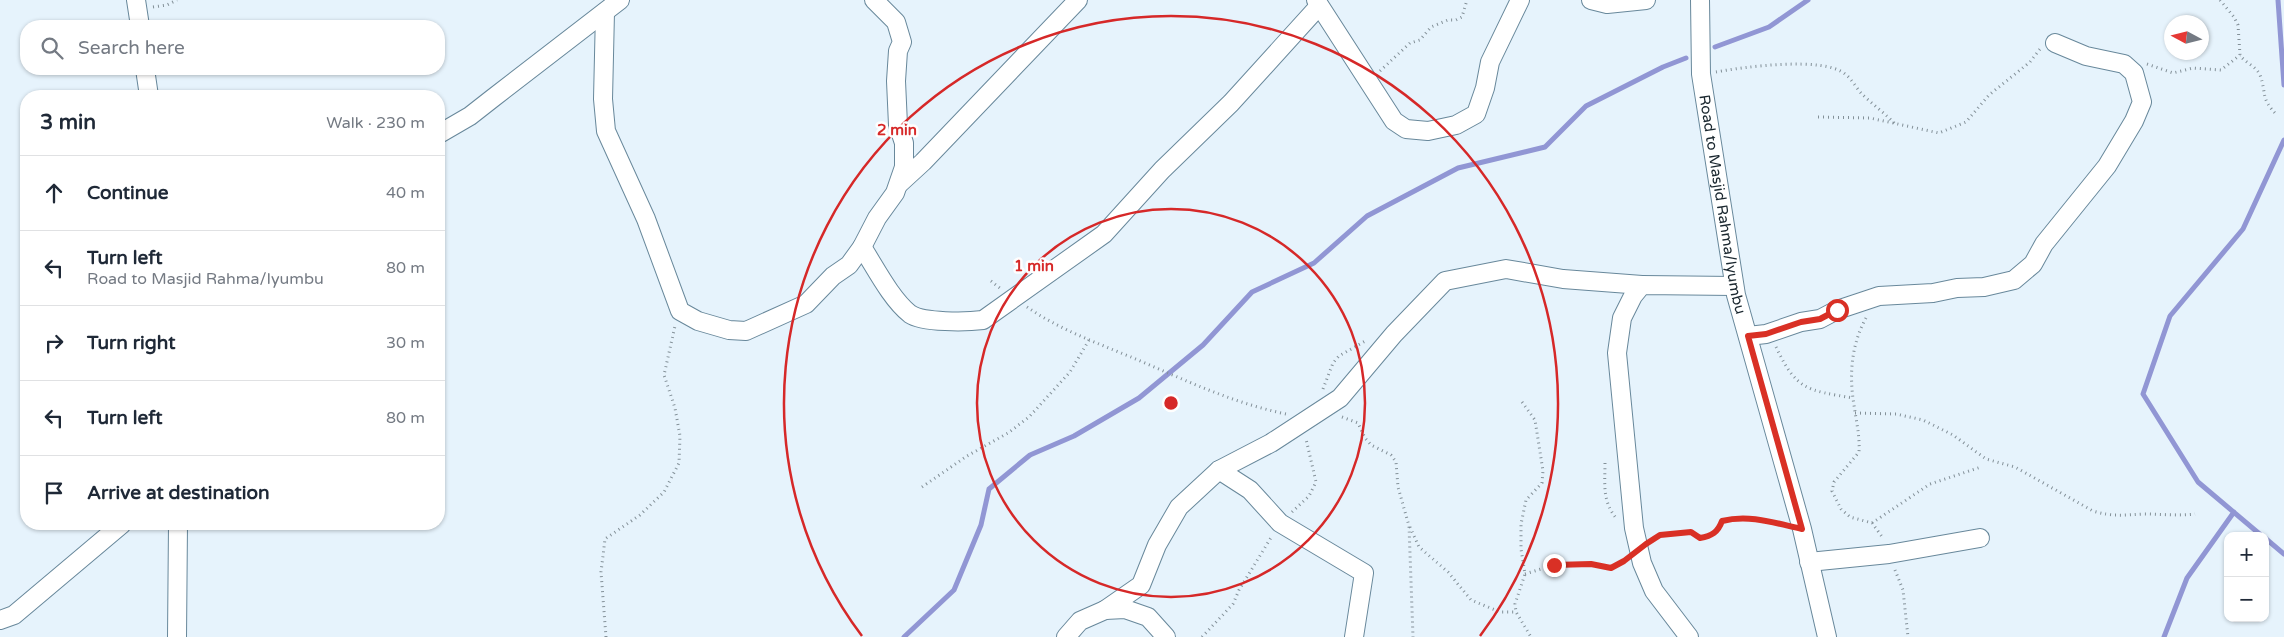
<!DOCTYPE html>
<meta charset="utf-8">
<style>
:root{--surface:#fff;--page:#f2f2f3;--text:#1f2937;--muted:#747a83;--line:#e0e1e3}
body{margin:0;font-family:"Varela Round",sans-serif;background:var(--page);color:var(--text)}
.controls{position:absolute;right:15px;bottom:15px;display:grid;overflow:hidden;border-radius:10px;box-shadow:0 1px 4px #0004}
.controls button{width:45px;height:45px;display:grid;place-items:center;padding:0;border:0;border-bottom:1px solid var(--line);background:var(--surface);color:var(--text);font:25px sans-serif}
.compass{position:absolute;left:2164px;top:15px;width:45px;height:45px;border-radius:50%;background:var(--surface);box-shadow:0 1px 4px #0004;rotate:277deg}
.stop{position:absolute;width:15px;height:15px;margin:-11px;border:4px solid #d93025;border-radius:50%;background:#fff}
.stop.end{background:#d93025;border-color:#fff;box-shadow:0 1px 5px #0008}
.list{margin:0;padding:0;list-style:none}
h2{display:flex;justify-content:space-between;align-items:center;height:65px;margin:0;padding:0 20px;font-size:21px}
h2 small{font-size:16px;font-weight:400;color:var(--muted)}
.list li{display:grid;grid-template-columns:32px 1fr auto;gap:15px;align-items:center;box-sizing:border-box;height:75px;padding:0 20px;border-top:1px solid var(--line)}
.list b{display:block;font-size:19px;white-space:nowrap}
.list p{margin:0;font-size:16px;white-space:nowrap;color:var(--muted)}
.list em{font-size:16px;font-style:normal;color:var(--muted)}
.icon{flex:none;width:28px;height:28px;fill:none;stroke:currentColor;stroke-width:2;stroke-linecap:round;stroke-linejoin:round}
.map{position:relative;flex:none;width:2284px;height:637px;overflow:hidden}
.search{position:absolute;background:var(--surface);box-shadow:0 1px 4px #0004;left:20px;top:20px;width:425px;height:55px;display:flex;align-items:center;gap:12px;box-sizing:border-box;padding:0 18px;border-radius:20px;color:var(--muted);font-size:19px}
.panel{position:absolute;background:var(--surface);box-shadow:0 1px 4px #0004;left:20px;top:90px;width:425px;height:440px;border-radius:20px}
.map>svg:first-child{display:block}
</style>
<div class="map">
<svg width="2284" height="637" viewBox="0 0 2284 637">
<rect width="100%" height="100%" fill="#e6f3fc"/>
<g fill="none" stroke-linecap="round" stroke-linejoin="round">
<path stroke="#9196d4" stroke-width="5" d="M2278 0 2284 85
M1715 47 1769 27 1808 0
M2262 536 2198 482 2143 394 2170 316 2243 229 2284 140
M2265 538 2284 554
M904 637 954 590 981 525 989 489 1030 455 1074 436 1139 398 1203 345 1252 292 1314 263 1367 216 1458 168 1545 147 1586 106 1663 67 1686 58
M2164 637 2187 578 2234 512"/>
<g stroke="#68889b" stroke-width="20">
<g id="street">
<path d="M136 0 140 26"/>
<path d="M1316 0 1394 121 1406 129 1428 131 1456 125 1476 114 1485 88 1490 62 1520 0"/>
<path d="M1591 0 1607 4 1646 0"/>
<path id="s1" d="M1700 0 1701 74 1736 295 1802 529 1827 637"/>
<path d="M605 12 603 99 606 131 646 219 680 311 698 321 729 330 746 331 806 304 833 276 849 265 862 247 877 218 895 193 904 167V143L898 125 896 81 898 51 902 42 896 22 874 0"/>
<path d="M145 69 149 96"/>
<path d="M439 134 470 116 493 98 620 0"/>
<path d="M899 184 923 162 1078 0"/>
<path d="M862 247C875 267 891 299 910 314 923 323 967 322 983 320L1104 234 1162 170 1231 103 1319 6"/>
<path d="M1748 336 1766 334 1801 322 1820 319 1837 310 1879 296 1933 293 1957 288 1984 287 2014 280 2033 264 2044 244 2107 166 2134 121 2142 102 2134 73 2124 64 2086 56 2055 43"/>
<path d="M1219 470 1250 490 1280 523 1364 573 1354 637"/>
<path d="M1809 562 1889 554 1980 538"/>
<path d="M1105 610 1141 585 1157 545 1179 507 1219 470 1271 443 1340 398 1394 334 1445 281 1506 269 1563 279 1642 285"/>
<path d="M0 620 14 615 122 524"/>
<path d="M177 637 178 524"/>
<path d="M1066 637 1080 621 1105 610 1125 609 1148 617 1166 637"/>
<path d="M1689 637 1654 591 1642 563 1634 528 1617 353 1622 318 1633 296 1642 285 1734 286"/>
</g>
</g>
<path stroke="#839098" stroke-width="3" stroke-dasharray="1 4" stroke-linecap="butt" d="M2220 0 2234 17 2238 25 2240 55C2245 63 2256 66 2260 75 2267 94 2260 98 2277 115
M153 7 167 5 177 0
M2147 64 2173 73 2193 68 2221 70 2240 55
M1380 71 1410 43 1420 40 1431 27 1448 20H1456L1462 17 1467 0
M1716 72C1743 67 1824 56 1845 74 1852 79 1856 88 1862 94 1873 105 1886 114 1896 125
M1818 117 1870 118 1939 133 1966 122 1989 95 2030 62 2040 49
M991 281 1001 289
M1027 307C1060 330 1100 344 1138 360 1187 381 1233 403 1286 414
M1866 318C1851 345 1849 376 1854 405 1856 420 1860 436 1859 452L1834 482 1832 491 1841 509 1850 517 1872 523 1883 538
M1776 347C1797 391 1807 390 1853 398
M1323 389 1333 363 1339 356 1367 340
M1522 402 1535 420 1543 471 1542 483 1526 500 1521 524V549L1525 574 1515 604 1516 612 1531 637
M1855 413 1896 414 1923 420 1953 435 1986 459 2015 467 2093 511C2112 517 2125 515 2144 514 2161 514 2178 516 2195 514
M1342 417 1358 423 1365 438 1371 445 1391 455 1396 462 1398 487 1409 526 1413 637
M1605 463C1605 485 1602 500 1616 518
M922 487 967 456 1008 433 1029 417 1070 372 1089 340
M1292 512 1309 496 1316 482 1306 439
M1872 523 1930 484 1981 467
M1410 527 1419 547 1448 572 1471 600 1500 612H1516
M1652 540 1660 535 1691 532 1700 538C1712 536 1718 532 1722 521 1744 515 1764 521 1786 525
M1895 570 1903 590 1908 637
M1525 574 1554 565 1591 564 1611 568 1626 560
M606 637 601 572 605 539 640 515 664 492 679 463 680 436 675 408 664 375 675 326
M1202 637 1233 604 1239 590 1272 536"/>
<use href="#street" stroke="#fff" stroke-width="18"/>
</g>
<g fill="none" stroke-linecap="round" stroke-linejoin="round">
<path stroke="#d93025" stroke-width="6" d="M1554 565 1591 564 1611 568 1624 561 1646 544 1660 535 1691 532 1700 538C1712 536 1718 532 1722 521 1749 514 1775 523 1802 529L1748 336 1766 334 1801 322 1820 319 1837 310"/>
</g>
<g fill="none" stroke="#d62828" stroke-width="2.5">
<circle cx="1171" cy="403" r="194"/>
<path d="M862 636A387 387 0 1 1 1480 636"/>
</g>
<g text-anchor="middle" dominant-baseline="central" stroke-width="5" stroke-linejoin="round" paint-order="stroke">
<g font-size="15" fill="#1a272f" stroke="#fefefe">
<text stroke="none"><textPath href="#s1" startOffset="206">Road to Masjid Rahma/Iyumbu</textPath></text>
</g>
</g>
<circle cx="1171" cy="403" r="8" fill="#d62828" stroke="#fefefe" stroke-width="2.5"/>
<g font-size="15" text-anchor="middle" font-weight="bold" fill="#d62828" stroke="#fefefe" stroke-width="5" stroke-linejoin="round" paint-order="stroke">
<text x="897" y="135">2 min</text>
<text x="1034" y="271">1 min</text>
</g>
</svg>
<div class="controls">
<button>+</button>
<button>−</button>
</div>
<svg class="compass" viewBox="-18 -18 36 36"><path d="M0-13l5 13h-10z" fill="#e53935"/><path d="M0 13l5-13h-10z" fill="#747a83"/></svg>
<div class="stop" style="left:1837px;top:310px"></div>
<div class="stop end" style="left:1554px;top:565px"></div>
<div class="search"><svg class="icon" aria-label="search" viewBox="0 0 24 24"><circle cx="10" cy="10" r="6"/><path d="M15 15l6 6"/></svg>Search here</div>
<section class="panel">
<h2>3 min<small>Walk · 230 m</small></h2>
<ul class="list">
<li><svg class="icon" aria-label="ahead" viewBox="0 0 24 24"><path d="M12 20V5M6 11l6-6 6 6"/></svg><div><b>Continue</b></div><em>40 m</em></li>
<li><svg class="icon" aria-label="left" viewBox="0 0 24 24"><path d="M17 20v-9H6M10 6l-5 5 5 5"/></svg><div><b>Turn left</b><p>Road to Masjid Rahma/Iyumbu</p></div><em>80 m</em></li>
<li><svg class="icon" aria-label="right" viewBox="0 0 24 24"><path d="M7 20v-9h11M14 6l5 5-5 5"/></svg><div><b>Turn right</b></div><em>30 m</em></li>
<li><svg class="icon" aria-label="left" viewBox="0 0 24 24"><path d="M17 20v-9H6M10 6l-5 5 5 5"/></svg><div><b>Turn left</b></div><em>80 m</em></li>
<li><svg class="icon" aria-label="arrive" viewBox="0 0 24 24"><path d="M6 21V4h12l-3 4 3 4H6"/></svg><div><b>Arrive at destination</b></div></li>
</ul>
</section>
</div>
